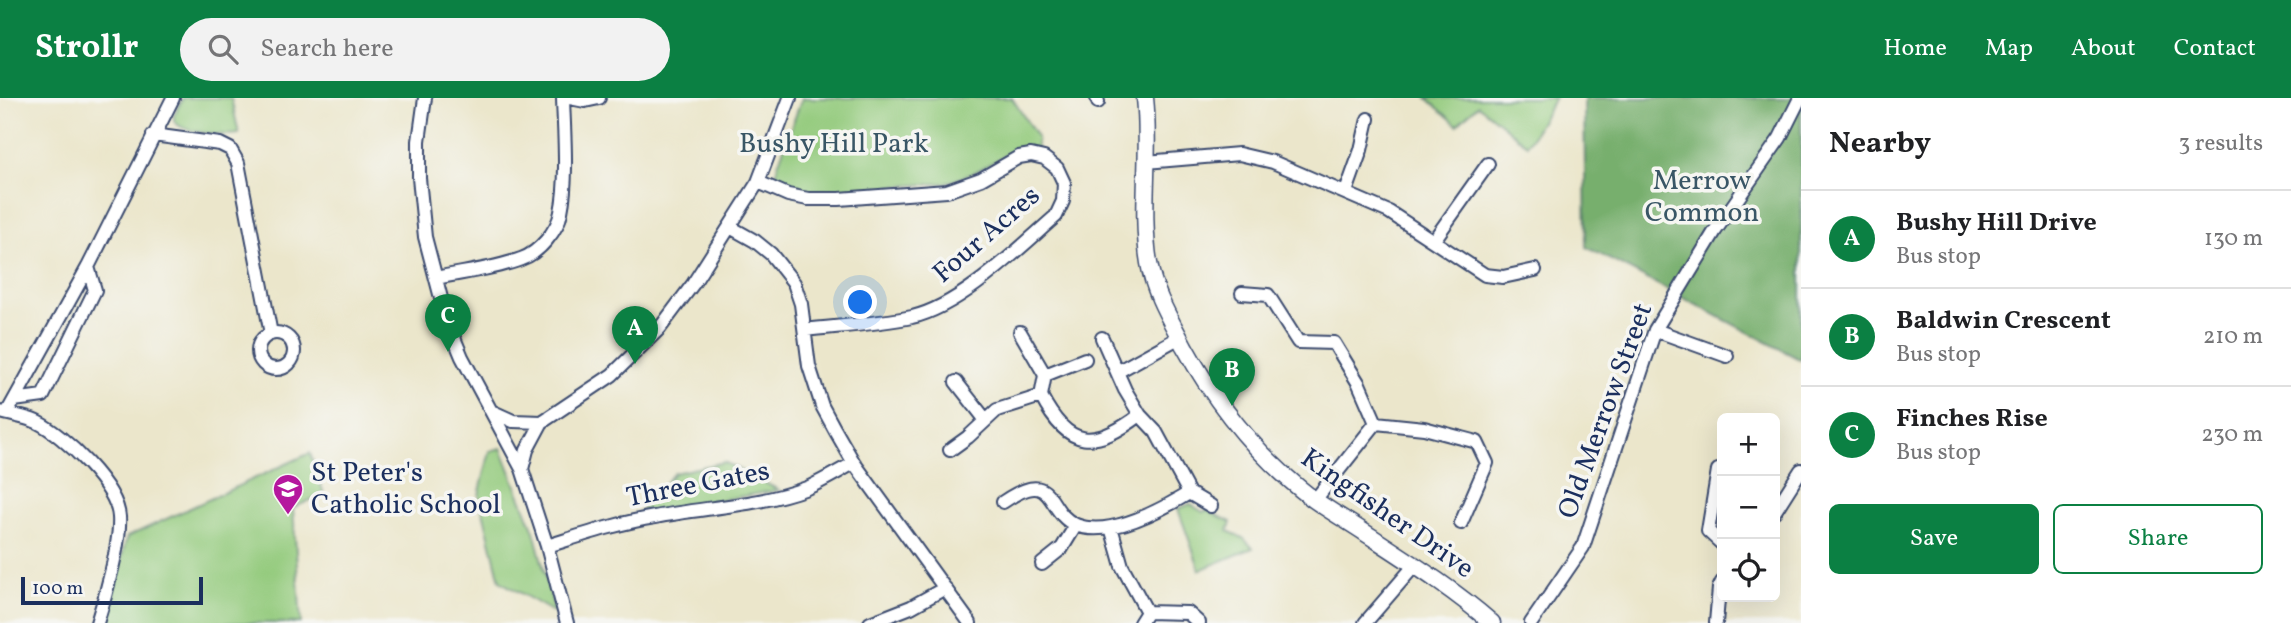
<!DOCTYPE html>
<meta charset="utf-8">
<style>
:root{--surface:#fff;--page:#f2f2f2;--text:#202124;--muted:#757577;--line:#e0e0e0;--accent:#0b8043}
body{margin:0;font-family:Vollkorn,serif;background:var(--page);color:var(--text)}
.controls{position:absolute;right:21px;bottom:21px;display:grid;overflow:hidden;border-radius:10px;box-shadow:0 7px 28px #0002}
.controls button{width:63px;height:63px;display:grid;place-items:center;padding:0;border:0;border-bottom:2px solid var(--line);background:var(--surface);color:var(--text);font:35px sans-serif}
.scale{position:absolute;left:21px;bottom:18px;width:182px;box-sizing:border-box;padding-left:7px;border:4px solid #1b2f5e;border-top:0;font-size:19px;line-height:24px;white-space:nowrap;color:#1b2f5e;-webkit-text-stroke:5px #f6f6f2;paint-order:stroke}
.you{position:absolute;left:861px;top:205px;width:24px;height:24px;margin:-18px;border:5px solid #fff;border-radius:50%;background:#1a73e8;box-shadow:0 0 0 10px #1a73e833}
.badge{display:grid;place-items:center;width:46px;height:46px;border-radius:50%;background:var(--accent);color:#fff;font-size:23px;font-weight:700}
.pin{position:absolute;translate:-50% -58px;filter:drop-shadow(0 2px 4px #0008)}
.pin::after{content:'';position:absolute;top:37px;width:24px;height:21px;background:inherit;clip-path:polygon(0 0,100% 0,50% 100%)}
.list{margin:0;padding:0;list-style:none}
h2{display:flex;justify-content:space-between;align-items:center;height:91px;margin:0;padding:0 28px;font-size:30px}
h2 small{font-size:23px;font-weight:400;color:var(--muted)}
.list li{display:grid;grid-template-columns:46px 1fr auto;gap:21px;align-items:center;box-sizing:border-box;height:98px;padding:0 28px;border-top:2px solid var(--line)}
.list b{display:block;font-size:26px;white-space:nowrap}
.list p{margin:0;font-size:23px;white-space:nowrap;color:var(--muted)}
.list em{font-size:23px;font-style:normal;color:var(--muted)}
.actions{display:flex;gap:14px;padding:21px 28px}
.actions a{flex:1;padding:16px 0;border:2px solid var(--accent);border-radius:10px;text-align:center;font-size:24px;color:var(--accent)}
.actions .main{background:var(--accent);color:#fff}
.icon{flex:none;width:38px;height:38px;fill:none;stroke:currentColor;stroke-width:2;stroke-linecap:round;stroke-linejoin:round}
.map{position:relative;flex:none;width:1801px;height:525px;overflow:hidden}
header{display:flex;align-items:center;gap:42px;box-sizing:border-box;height:98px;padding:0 35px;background:var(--accent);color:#fff}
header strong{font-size:33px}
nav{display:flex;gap:38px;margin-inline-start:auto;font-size:24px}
.search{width:490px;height:63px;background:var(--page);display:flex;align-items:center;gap:18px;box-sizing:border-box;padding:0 24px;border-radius:38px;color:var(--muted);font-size:26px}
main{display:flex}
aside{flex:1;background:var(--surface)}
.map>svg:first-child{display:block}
</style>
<header>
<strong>Strollr</strong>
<div class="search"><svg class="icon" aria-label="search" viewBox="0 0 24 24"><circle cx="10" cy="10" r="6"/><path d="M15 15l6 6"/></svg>Search here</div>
<nav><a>Home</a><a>Map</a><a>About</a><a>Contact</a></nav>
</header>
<main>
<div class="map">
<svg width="1801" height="525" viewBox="0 0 1801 525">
<rect width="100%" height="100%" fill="#f6f6f2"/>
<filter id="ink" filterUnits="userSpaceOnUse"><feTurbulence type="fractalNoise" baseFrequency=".0143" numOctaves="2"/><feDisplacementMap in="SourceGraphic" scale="14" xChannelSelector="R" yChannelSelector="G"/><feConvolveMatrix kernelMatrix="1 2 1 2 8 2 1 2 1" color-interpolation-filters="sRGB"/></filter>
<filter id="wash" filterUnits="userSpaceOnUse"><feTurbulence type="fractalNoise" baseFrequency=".00686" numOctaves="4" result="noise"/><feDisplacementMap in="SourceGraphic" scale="28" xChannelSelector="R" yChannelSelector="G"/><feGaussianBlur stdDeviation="1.57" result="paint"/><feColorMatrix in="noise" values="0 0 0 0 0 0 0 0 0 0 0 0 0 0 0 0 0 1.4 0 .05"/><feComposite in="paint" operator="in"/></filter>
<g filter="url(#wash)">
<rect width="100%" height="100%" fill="#ebe6cb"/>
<path fill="#94cb7e" stroke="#587d6e" stroke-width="2" d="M183 0H231L239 36C224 38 182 35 174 23V17Z
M802 0H1012L1037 39V50L1015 52 971 76 946 85 802 94 788 91 776 83 777 69Z
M1427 0H1555L1527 47 1478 7 1457 27Z
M501 350 534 433 555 515 500 483 479 397 490 353Z
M310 355 324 396 293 410 301 525H104L127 439Z
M724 364 779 392 638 416 674 375Z
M1190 406 1203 414 1207 412 1231 424 1228 433 1243 440 1253 450 1200 472 1178 411Z"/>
<path fill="#77af6d" stroke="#496f66" stroke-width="2" d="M1584 0H1801V262L1586 149Z"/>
</g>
<g filter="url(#ink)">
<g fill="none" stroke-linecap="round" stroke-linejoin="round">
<g stroke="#3a4a6e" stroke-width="16">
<path id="minor" d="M425 0 419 43V80L425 139 447 223 462 259 522 371 547 448 567 525
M570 0 585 3 599 0
M1097 0 1098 4
M153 37 220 46 230 51 238 65 271 236
M1146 64 1239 56 1273 64 1389 114 1485 177 1503 179 1535 172
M758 84 788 97 808 101H839L947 93 981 81 1019 59 1031 57 1044 60 1057 70 1064 85 1063 103 1056 118C1018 151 961 208 912 219 877 226 840 228 805 232
M1346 94 1361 52 1368 21
M730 129 755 143 771 156 794 185 801 206 809 268 822 308 835 332 854 365 970 525
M1434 142 1488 66
M436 180C464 174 494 171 521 161 539 155 558 132 561 114 568 81 564 34 563 0
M1242 195 1268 197 1298 244 1334 245 1359 286 1376 325
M1655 232 1727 258
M1020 234 1045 277
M258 253a18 18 0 1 1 36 0a18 18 0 1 1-36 0Z
M1180 239 1117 274 1125 292 1140 317 1156 334 1189 395
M1102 240 1117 274
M956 284 985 321
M1041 298 1045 277 1085 261
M14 302 43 298 95 192 88 169
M491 313 513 323 542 324
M0 314C12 317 26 319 37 324 64 337 117 388 119 419 121 444 105 500 97 525
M7 315 88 169 173 0
M950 352 968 339 997 312 1041 298C1069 352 1095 351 1140 317
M522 371 527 352 542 324 612 277 660 230 693 186 758 84 790 0
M1718 372 1708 433 1722 446
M1189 395 1211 408
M1315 402 1376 325 1424 330 1477 344 1487 365 1461 425
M1003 404C1057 367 1044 414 1076 427 1109 440 1161 412 1189 395
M1775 413 1801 372
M1111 429 1122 468 1147 514 1140 525
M547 448C583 437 618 425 655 419 706 409 758 408 807 390 823 383 839 373 854 365
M1042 466 1062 450 1076 427
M1147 514 1188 515 1199 525
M870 525 911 509 945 490
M1365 525 1415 467
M1531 525 1583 449 1655 232 1715 133 1780 40 1800 0
M1716 525 1719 490 1722 484"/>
</g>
<g stroke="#3a4a6e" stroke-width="19">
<path id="tertiary" d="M1145 0C1151 54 1140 111 1149 165 1154 195 1170 221 1184 248 1217 308 1258 359 1313 401 1330 413 1349 424 1367 436 1410 464 1453 491 1492 525"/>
</g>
<use href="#minor" stroke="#fff" stroke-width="12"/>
<use href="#tertiary" stroke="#fff" stroke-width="16"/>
</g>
</g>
<defs>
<g id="school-pin" transform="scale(1.575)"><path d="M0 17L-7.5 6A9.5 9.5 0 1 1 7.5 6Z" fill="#b5179e" stroke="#f6f6f2"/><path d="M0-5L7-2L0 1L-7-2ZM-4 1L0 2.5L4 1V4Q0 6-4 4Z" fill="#fff"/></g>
</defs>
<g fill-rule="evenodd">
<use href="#school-pin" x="288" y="391"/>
</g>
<g text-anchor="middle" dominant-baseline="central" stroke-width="7" stroke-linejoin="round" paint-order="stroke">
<g font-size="28" fill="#395666" stroke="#f6f6f2">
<text x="834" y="46">Bushy Hill Park</text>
<text x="1702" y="83">Merrow<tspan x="1702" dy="32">Common</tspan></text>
</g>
<g font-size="28" fill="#1b2f5e" stroke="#f6f6f2">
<text transform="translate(987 137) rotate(-41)">Four Acres</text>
<text transform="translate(1606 313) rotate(-70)">Old Merrow Street</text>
<text transform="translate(698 387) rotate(-11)">Three Gates</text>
<text transform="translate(1387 416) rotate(35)">Kingfisher Drive</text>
</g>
<g font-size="28" fill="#1b2f5e" stroke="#f6f6f2" text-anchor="start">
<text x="311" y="375">St Peter's<tspan x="311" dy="32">Catholic School</tspan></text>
</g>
</g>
</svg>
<div class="controls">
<button>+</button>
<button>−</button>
<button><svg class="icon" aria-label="locate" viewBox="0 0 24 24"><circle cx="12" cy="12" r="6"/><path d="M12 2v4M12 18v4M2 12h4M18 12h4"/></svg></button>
</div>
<div class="scale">100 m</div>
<div class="you"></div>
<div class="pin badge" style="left:635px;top:266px">A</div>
<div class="pin badge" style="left:1232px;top:308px">B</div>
<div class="pin badge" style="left:448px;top:254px">C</div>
</div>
<aside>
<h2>Nearby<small>3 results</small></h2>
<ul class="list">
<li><span class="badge">A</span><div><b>Bushy Hill Drive</b><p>Bus stop</p></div><em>130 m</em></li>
<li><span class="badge">B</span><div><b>Baldwin Crescent</b><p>Bus stop</p></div><em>210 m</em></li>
<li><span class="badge">C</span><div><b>Finches Rise</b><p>Bus stop</p></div><em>230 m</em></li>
</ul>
<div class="actions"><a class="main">Save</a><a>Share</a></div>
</aside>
</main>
